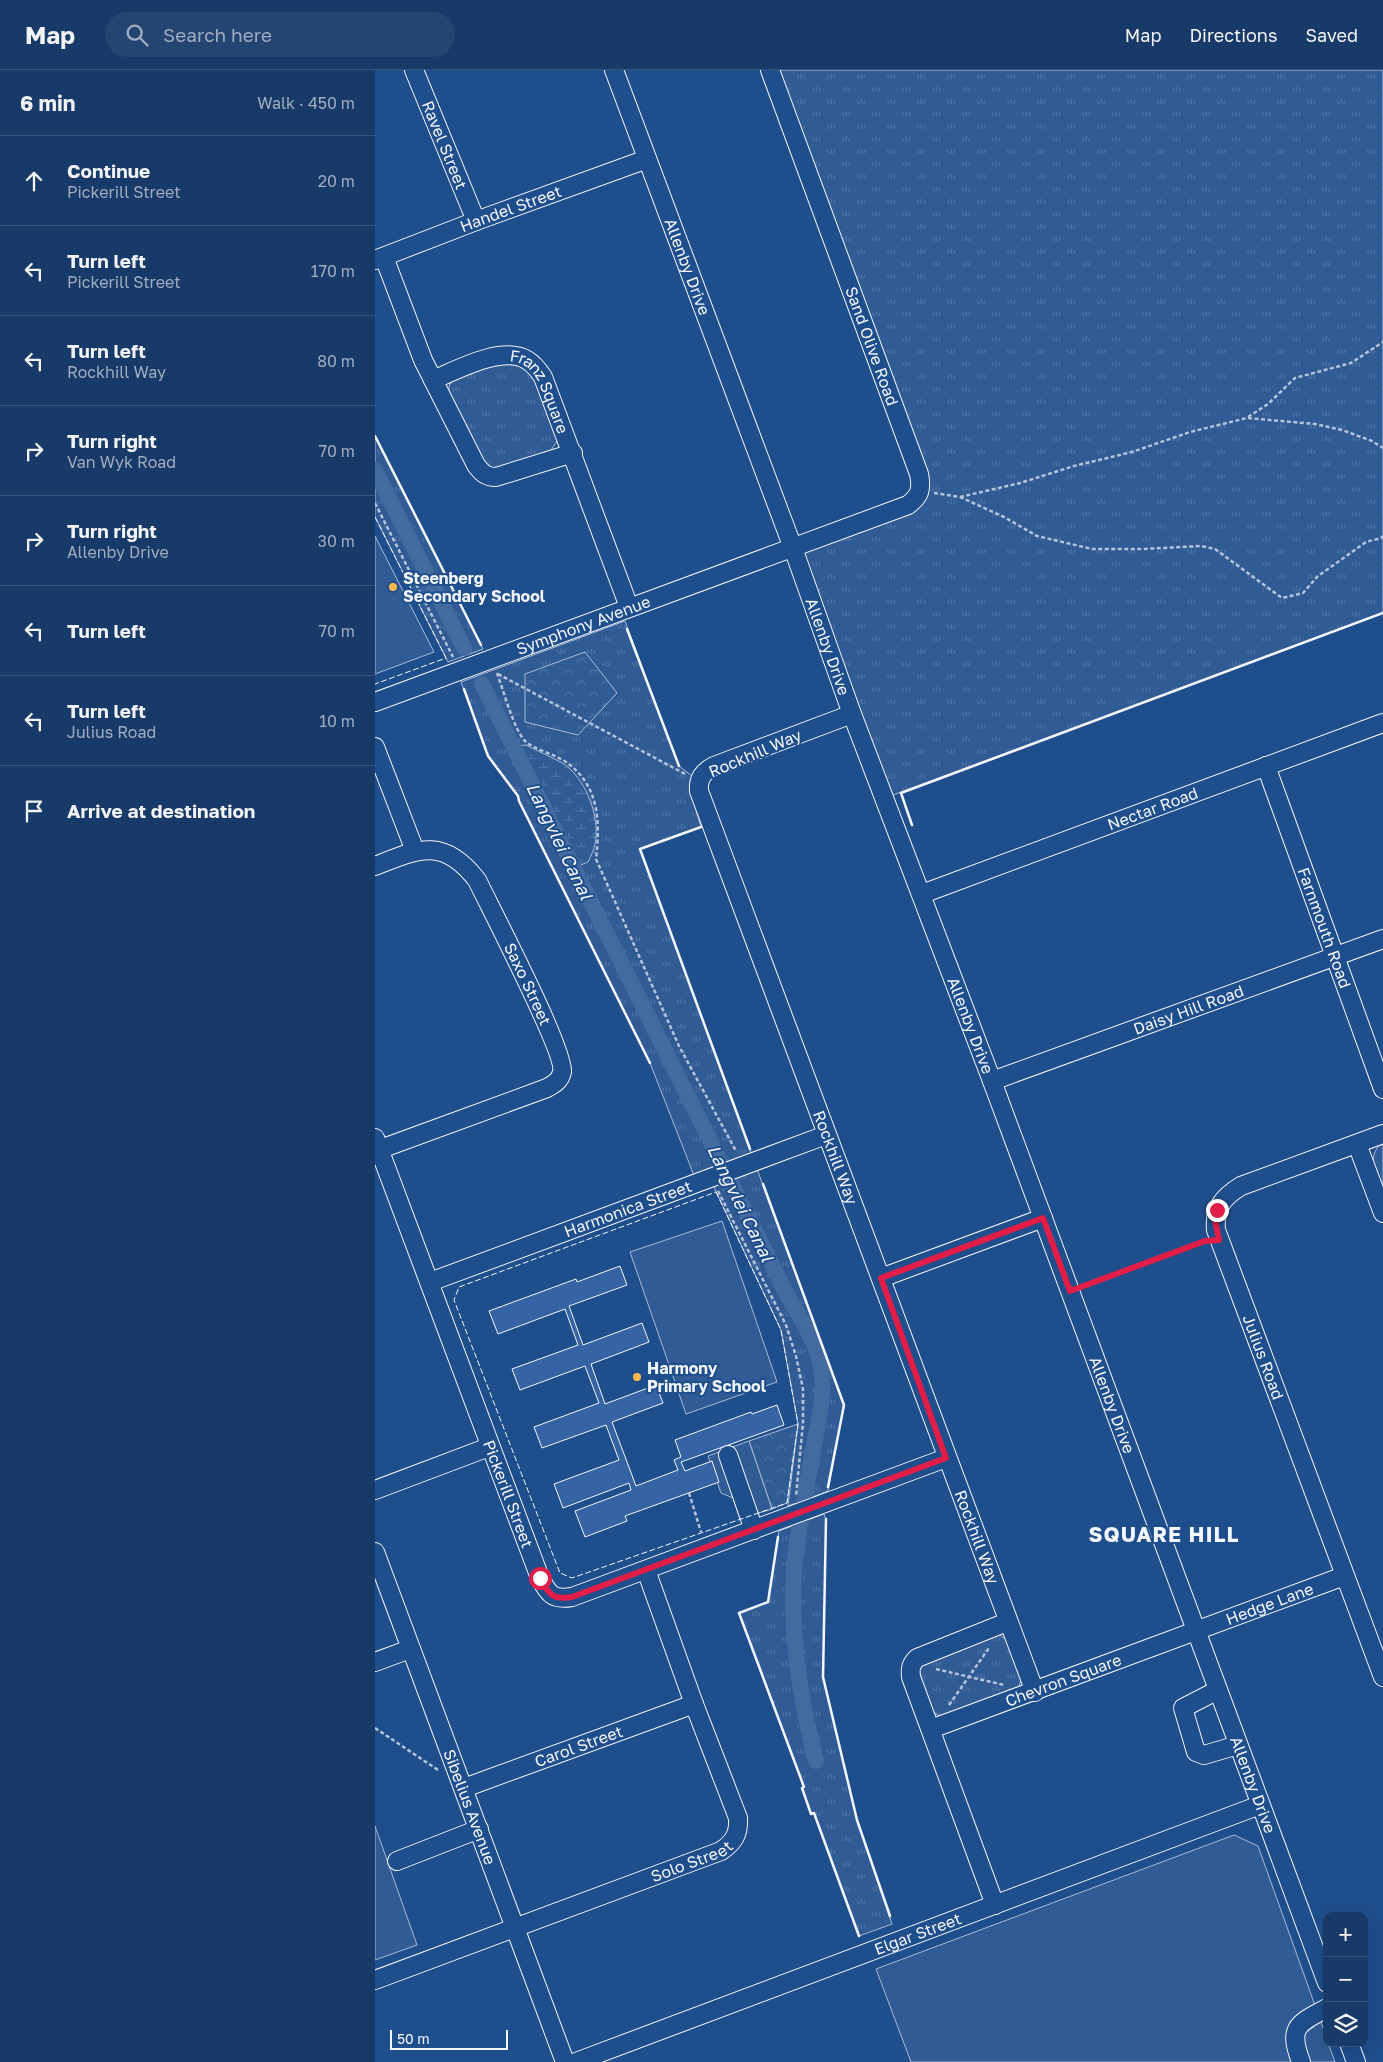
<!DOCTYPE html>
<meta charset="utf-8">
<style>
:root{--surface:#173a69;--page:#244571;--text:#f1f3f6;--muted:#9eadc0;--line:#36547d}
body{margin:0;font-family:"Golos Text",sans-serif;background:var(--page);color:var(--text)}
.controls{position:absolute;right:15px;bottom:15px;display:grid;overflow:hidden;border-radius:10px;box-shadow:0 5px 20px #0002}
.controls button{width:45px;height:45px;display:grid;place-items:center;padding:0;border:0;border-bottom:1px solid var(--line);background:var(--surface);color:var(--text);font:25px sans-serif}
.scale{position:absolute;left:15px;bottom:12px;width:118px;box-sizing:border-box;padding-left:5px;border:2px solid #f2f6ff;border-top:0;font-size:14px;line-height:18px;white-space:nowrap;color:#f2f6ff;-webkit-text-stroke:4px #1f4e8c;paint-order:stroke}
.stop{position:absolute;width:15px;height:15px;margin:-11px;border:4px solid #e11d48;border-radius:50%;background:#fff}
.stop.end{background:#e11d48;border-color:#fff;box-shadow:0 1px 5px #0008}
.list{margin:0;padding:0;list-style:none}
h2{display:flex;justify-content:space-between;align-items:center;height:65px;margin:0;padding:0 20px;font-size:21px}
h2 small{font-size:16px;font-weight:400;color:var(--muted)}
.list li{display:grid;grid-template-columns:32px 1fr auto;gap:15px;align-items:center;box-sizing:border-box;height:90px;padding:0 20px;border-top:1px solid var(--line)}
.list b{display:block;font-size:19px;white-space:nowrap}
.list p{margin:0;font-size:16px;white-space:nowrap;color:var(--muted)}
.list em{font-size:16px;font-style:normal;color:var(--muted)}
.icon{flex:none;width:28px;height:28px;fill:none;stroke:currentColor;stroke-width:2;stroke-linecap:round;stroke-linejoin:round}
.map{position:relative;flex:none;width:1008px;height:1992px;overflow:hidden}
header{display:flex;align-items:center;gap:30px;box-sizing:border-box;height:70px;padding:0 25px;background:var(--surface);border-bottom:1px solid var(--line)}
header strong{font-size:24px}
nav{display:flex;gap:28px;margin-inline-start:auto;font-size:18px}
.search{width:350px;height:45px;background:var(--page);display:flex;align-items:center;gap:12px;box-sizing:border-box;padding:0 18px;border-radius:28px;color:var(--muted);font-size:19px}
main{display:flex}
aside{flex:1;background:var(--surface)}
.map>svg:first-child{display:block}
</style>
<header>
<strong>Map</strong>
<div class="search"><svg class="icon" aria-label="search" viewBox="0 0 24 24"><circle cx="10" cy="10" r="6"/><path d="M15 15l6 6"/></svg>Search here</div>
<nav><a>Map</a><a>Directions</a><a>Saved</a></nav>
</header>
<main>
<aside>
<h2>6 min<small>Walk · 450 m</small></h2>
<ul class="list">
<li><svg class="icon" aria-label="ahead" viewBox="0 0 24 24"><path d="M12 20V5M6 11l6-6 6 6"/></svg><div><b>Continue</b><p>Pickerill Street</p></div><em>20 m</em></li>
<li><svg class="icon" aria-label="left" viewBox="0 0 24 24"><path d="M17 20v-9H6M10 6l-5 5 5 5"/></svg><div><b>Turn left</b><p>Pickerill Street</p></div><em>170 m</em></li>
<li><svg class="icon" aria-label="left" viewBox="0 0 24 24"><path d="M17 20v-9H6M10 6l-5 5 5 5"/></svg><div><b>Turn left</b><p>Rockhill Way</p></div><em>80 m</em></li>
<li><svg class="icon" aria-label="right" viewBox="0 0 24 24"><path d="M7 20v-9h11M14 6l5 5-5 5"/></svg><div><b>Turn right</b><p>Van Wyk Road</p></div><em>70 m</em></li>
<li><svg class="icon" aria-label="right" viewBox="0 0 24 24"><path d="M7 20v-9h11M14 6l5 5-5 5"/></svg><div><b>Turn right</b><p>Allenby Drive</p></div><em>30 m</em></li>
<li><svg class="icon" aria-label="left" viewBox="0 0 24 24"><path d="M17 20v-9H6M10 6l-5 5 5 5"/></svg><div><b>Turn left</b></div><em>70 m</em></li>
<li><svg class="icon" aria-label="left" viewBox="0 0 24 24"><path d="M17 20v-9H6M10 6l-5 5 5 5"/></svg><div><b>Turn left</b><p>Julius Road</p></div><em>10 m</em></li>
<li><svg class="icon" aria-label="arrive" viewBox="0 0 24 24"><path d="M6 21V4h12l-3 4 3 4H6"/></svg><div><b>Arrive at destination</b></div></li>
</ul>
</aside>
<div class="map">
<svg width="1008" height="1992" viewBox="0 0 1008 1992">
<defs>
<pattern id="grass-tufts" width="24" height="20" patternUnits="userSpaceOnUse" patternTransform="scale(1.25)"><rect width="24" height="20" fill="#305b95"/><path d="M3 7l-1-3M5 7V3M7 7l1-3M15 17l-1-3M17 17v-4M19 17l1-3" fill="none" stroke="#4e73a5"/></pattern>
<pattern id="forest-crowns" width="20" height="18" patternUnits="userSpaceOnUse" patternTransform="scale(1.25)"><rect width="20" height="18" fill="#305b95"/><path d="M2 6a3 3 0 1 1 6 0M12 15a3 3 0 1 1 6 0" fill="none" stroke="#4e73a5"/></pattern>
<pattern id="wetland-marsh" width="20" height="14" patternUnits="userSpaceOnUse" patternTransform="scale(1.25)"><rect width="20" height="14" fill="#305b95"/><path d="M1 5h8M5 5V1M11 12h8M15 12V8" fill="none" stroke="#4e73a5"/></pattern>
</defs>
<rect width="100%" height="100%" fill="#1f4e8c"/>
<path fill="url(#grass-tufts)" stroke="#a8bbd7" d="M395 0H1008V543L510 728 418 478 546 421Z
M123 291 156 298 184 369 176 380 121 400 111 397 74 325V316L78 309Z
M0 366 106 575 108 579 73 592 71 588 0 447Z
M250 551 304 696 317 706V726L326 757 265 779 377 1085 320 1108 275 993 144 731 143 726 113 686 86 612Z
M1008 1071V1122C1001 1103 990 1088 1008 1071Z
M382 1099 469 1335 453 1421 413 1436 423 1354 406 1260 338 1115Z
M449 1444 451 1450 448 1607 482 1750 517 1854 484 1866 439 1743 436 1744 427 1718 429 1717 364 1543 393 1532 404 1461Z
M615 1565H625L633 1571 647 1608 644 1616 638 1622 571 1647 562 1645 555 1639 542 1606 544 1597 549 1590Z"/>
<path fill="url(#forest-crowns)" stroke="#a8bbd7" d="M210 582 242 623 203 665 150 652V604Z
M423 1354 412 1433 397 1439 374 1371Z"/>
<path fill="url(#wetland-marsh)" stroke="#a8bbd7" d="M151 675C162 681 179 688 189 694 209 708 223 741 221 766 221 775 217 784 213 792L199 798 138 676Z"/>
<path fill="#305b95" stroke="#a8bbd7" d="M0 466 59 582 0 604Z
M347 1151 402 1312 311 1344 255 1182Z
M374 1371 397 1439 365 1449 358 1428 346 1423 333 1386Z
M0 1756 42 1875 0 1890Z
M859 1765 883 1776 952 1969V1973H953L960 1992H536L501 1899Z"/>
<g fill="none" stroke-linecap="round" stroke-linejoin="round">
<path stroke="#446ba0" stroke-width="16" d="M0 400 89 578
M107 614 410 1221C422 1244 439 1267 445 1292 451 1320 444 1348 439 1375 432 1417 422 1460 419 1503 415 1567 425 1629 441 1691"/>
</g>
<path fill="#3563a3" stroke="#f2f6ff" d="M245 1196 252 1215 194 1236 208 1275 267 1253 274 1272 216 1294 230 1334 281 1315 288 1333 237 1352 261 1416 303 1400 299 1390 306 1387 300 1370 376 1342 377 1344 402 1335 409 1355 306 1392 310 1401 337 1391 344 1412 250 1446 252 1451 210 1467 200 1441 256 1420 254 1413 188 1438 179 1414 244 1390 231 1355 167 1378 159 1357 224 1333 210 1296 145 1320 137 1299 203 1275 190 1239 123 1264 114 1241 201 1209 202 1212Z"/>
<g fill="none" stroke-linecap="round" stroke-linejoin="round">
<g stroke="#f2f6ff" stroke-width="20">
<g id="minor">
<path id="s1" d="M39 0 101 151"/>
<path id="s2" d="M239 0 418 478 477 644 617 1011 952 1913"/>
<path d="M9 187 48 290 101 395C107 403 111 407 121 407L198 383"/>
<path id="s3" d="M0 190 101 151 272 89"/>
<path id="s4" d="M58 310C82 300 127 275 152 290 159 294 164 301 168 307L254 537"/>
<path id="s5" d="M0 632 533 435C545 426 547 419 544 404L395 0"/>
<path id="s6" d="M477 644 339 696C328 702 323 708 324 721L660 1622"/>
<path d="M0 677 40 781"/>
<path id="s7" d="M891 696 1008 1019"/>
<path id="s8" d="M0 796C43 779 68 766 102 810 115 837 191 983 187 1002 185 1011 179 1014 172 1018L0 1081"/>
<path id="s9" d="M547 824 1008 653"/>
<path id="s10" d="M617 1011 1008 869"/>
<path id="s11" d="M1008 1064 866 1116C848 1127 839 1138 841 1160L1008 1607"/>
<path id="s12" d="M0 1068 165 1508C174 1525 178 1530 197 1527L571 1388"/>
<path d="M982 1074 1008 1143"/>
<path d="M506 1208 668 1148"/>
<path id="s13" d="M55 1212 451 1065"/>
<path d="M353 1385 379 1460"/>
<path d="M0 1420 114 1377"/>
<path id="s14" d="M0 1482 190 1992"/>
<path d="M0 1592 35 1579"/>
<path d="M843 1620 808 1638 821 1682 829 1685 863 1675"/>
<path id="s15" d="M556 1659 969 1506"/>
<path id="s16" d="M89 1718 319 1634"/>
<path d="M22 1791 104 1759"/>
<path d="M620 1835 536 1607C535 1598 536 1594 542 1588L632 1552"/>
<path id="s17" d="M0 1910 346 1781C359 1772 364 1764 363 1748L319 1634 271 1500"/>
<path d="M974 1973 981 1992"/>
<path id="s18" d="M201 1992 885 1735"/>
<path d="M926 1992C913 1957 922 1954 952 1938"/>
</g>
</g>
<path stroke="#b3c4dc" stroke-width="2.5" stroke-dasharray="4 2.5" stroke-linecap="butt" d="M873 347 893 334 920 308 976 293 1008 272
M559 423 585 427 629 447 662 466 717 479H767L826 476 840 479 907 528 928 523 943 506 991 472 1006 468 1008 466
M585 427 645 413 699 396 757 382 815 362 872 348 940 354 967 360 997 371 1008 378
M0 433 78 587
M122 603C128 619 139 660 150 671 159 680 180 684 191 692 225 716 225 752 221 789L304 976 361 1081
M123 604 310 704
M343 1121 411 1255 421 1286 428 1319V1353L421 1426
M710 1215 829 1171
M314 1423 326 1462
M561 1599 629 1615
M574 1635 614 1578
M0 1658 63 1700"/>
<use href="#minor" stroke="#1f4e8c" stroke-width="18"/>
<path stroke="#f2f6ff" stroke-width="1" stroke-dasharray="6 2.5" stroke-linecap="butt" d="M0 447 71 588 0 614
M341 1122 406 1260 423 1354 412 1433 197 1508 185 1503 79 1230 84 1217Z"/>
<path stroke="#f2f6ff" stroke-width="2.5" d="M0 366 106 575
M252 559 304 696
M89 619 113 686 143 726 144 731 275 993
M537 755 526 723 1008 543
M326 757 265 779 375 1079
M388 1114 469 1335 453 1417
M451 1449 448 1607 482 1750 515 1846
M403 1467 393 1532 364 1543 429 1717 427 1718 436 1744 439 1743 484 1866"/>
</g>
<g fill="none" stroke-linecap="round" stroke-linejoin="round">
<path stroke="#e11d48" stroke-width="6" d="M165 1508C174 1525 178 1530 197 1527L571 1388 506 1208 668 1148 695 1221 830 1171 844 1170 840 1150 842 1140"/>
</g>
<g fill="#ffb74d" stroke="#1f4e8c" stroke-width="2">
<circle cx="18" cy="517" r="5"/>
<circle cx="262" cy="1307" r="5"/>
</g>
<g text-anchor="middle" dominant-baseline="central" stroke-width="4" stroke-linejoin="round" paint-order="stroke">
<g font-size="16" fill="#f2f6ff" stroke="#1f4e8c">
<text stroke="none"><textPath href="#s1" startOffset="81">Ravel Street</textPath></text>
<text stroke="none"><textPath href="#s3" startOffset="145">Handel Street</textPath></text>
<text stroke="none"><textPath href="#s2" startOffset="210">Allenby Drive</textPath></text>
<text transform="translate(497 276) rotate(70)">Sand Olive Road</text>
<text stroke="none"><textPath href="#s4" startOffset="132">Franz Square</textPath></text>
<text stroke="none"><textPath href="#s5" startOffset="222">Symphony Avenue</textPath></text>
<text stroke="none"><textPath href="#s2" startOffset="615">Allenby Drive</textPath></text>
<text transform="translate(380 683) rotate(-23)">Rockhill Way</text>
<text stroke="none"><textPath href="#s9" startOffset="246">Nectar Road</textPath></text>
<text stroke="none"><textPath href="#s7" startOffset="172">Farnmouth Road</textPath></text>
<text stroke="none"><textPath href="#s8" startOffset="231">Saxo Street</textPath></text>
<text stroke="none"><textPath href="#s10" startOffset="209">Daisy Hill Road</textPath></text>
<text stroke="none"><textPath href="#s2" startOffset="1020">Allenby Drive</textPath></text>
<text stroke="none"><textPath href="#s6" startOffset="570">Rockhill Way</textPath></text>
<text stroke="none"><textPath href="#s13" startOffset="211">Harmonica Street</textPath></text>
<text stroke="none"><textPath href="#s11" startOffset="341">Julius Road</textPath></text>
<text stroke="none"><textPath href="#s2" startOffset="1425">Allenby Drive</textPath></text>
<text stroke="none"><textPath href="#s12" startOffset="380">Pickerill Street</textPath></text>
<text stroke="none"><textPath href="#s6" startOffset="975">Rockhill Way</textPath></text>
<text stroke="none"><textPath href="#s15" startOffset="361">Hedge Lane</textPath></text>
<text stroke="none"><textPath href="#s15" startOffset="141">Chevron Square</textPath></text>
<text stroke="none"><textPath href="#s16" startOffset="122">Carol Street</textPath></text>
<text stroke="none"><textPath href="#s2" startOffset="1830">Allenby Drive</textPath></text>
<text stroke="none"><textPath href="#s14" startOffset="272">Sibelius Avenue</textPath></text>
<text stroke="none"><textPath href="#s17" startOffset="338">Solo Street</textPath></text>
<text stroke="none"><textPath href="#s18" startOffset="365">Elgar Street</textPath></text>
</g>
<g font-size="16" font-weight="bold" fill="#f2f6ff" stroke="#1f4e8c" text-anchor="start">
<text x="28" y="508">Steenberg<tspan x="28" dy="18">Secondary School</tspan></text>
<text x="272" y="1298">Harmony<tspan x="272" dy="18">Primary School</tspan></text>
</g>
<g font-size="18" font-style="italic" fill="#f2f6ff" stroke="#1f4e8c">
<text transform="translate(185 771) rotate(64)">Langvlei Canal</text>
<text transform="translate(366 1133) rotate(64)">Langvlei Canal</text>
</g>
<g font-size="21" font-weight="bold" letter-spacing="1" fill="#f2f6ff" stroke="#1f4e8c">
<text x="789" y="1464">SQUARE HILL</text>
</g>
</g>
</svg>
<div class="controls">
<button>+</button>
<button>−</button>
<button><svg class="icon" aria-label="layers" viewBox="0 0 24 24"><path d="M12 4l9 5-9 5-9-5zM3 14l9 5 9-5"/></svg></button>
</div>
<div class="scale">50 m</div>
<div class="stop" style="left:165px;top:1508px"></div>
<div class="stop end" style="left:842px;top:1140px"></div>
</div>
</main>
